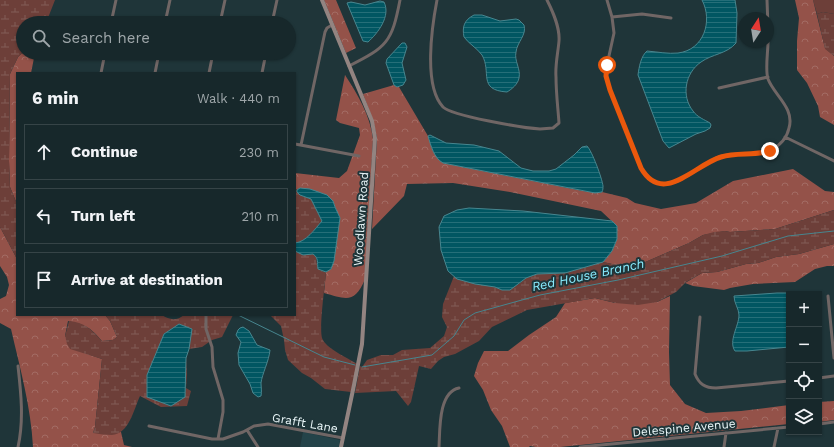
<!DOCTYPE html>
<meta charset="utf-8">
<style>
:root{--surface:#17282b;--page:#203033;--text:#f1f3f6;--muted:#9ea6a9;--line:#364447}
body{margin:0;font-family:"Work Sans",sans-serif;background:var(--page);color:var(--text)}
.controls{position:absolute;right:12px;bottom:12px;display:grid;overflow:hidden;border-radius:0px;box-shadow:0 1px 3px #0004}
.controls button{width:36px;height:36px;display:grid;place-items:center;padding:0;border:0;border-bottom:1px solid var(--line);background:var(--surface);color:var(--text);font:20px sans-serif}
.compass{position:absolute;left:738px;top:12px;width:36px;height:36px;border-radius:50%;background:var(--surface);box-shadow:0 1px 3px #0004;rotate:12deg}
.stop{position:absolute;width:12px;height:12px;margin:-9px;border:3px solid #ea580c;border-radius:50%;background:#fff}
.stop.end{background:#ea580c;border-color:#fff;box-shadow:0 1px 4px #0008}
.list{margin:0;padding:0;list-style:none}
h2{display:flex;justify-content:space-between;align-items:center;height:52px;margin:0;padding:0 16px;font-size:17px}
h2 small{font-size:13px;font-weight:400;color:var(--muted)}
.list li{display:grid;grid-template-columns:26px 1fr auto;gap:12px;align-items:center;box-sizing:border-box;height:56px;margin:0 8px 8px;padding:0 8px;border:1px solid var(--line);border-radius:0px}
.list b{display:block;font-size:15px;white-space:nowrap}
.list em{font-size:13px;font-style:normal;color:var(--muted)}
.icon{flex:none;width:22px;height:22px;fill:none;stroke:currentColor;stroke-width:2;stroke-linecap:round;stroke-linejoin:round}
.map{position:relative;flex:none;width:834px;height:447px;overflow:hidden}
.search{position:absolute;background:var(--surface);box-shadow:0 1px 3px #0004;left:16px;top:16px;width:280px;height:44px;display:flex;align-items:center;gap:10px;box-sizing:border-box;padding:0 14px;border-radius:22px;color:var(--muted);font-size:15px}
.panel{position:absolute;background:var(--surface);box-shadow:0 1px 3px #0004;left:16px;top:72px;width:280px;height:244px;border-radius:0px}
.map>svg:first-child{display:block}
</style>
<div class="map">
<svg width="834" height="447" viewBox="0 0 834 447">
<defs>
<pattern id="forest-crowns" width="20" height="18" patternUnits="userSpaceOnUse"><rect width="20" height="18" fill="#945249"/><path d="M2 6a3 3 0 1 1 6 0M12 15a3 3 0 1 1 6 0" fill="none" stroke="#a36c64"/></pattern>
<pattern id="wetland-marsh" width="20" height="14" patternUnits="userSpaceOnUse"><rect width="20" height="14" fill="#6d3f39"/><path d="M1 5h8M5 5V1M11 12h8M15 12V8" fill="none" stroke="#825c56"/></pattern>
<pattern id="water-rules" width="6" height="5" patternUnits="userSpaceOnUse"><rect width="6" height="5" fill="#015662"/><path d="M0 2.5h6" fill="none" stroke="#266f79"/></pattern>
</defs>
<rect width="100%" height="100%" fill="#1f3539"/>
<path fill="#244349" d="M303 432 340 440 339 447H300Z"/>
<path fill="#6d3f39" d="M813 0H834V14L823 12 817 14Z"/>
<path fill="url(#forest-crowns)" d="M324 0H336L356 48 346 53Z
M795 0H813L825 48 834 56V125L820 117 818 106 807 83 797 70V41L799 18Z
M23 52V53H35L31 73H17V204L10 187 9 161 10 74 18 57Z
M345 75C358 95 370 115 373 139L365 279C355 304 346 299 324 293L326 272 331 269 340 218 335 207 333 201 300 188 297 190 295 188V173L339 178 347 171 360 135 359 128 340 123 336 120Z
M394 85 399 87 428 136 434 152 443 163 583 191 599 193 602 192 627 198 635 203 661 209 696 203 733 181 793 169 825 191 834 192V210L775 229 730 232 725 231 703 235 689 243 643 263 626 267 603 262C614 250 618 243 617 226L601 211 510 192 453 183 407 184 404 196 372 229 377 138 373 120 363 94Z
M0 227 17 259V315H105L110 321 117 337 113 340 102 341C90 327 86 325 68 321L65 336 82 352 102 359 95 427 93 433 121 432 124 445 132 447H33C31 407 20 368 11 329L0 323V299L6 296 9 285 7 277 0 266Z
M834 244V266H827L815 269 795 282 753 284 730 288 724 290 693 286 685 283 702 273 717 272 746 264 758 263 776 257 799 254Z
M670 296 669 352 670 385 685 404 706 413 741 411 789 405V424L560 447H536L530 446 529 447H510L502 426 491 410 483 390 474 376 478 363 484 351H508L529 335 556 317 565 303 595 298 615 303 657 302Z
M834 401V420L819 422V402Z"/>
<path fill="url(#wetland-marsh)" d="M0 0H55L46 23H23V52L18 57 10 74 9 161 10 187 17 204V259L0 227Z
M823 12 834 14V56L825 49 817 14Z
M295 188 300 195 311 199 322 221C315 229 306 242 295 243Z
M834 210V244L799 254 776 257 758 263 746 264 717 272 702 273 686 282 676 292 657 302 638 305 615 303 595 298 527 310 492 327 479 341 455 354 444 357 438 361 431 369 419 366 411 402 408 406 396 391 355 393 360 366 362 367 367 360 381 355H393L402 350 430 348 444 336 447 327 442 317 443 304 454 276 457 279 496 287 502 290 519 284 526 278 537 274 565 273 603 262 626 267 643 263 689 243 703 235 714 232 725 231 730 232 775 229Z
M295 251 303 255 313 254 316 256 317 265 321 271 326 272C325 285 319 327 322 338 325 348 348 358 357 364L351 392 325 389 311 378 302 373 288 360 285 350 284 340 281 326 270 315H295Z
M105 315H162C169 320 177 321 184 315H233L222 337 212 340 202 347 189 349 191 329 179 324 164 334 147 375 185 397 186 357 187 374 186 388 191 391 187 406 161 407 140 396C134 409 129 434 112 435 106 435 99 434 93 433L95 427 102 359 70 349 67 344 65 336 69 321C84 322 92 330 102 341L113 340 117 337 110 321Z"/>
<path fill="url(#water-rules)" stroke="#47868f" d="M702 0H735L737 13 736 43C727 54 712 54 701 62 685 73 681 96 693 111 697 117 705 120 710 123L711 125 710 128 705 131 696 134 669 148 663 141 638 75C639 67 641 56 647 51 658 52 668 54 678 53 704 50 713 21 702 0Z
M380 1 384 2C391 16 378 33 368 42L363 41 347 3 351 2 365 5Z
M474 15H482L500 21 516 19 519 20 524 25C527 35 517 42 516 52 514 61 521 69 519 78 518 84 512 89 507 92 477 90 492 72 482 55 477 48 469 44 464 37 462 27 464 20 474 15Z
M402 43H405L407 47 402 63 406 80 403 85 397 87 394 85 386 63 387 59Z
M430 135 446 143 474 145 499 151 521 168 533 171H549L556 169 574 155 582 147 587 146C592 151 602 178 603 186 603 188 603 190 602 192L595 193 443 163C434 158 431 146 428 136Z
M300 188 310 189 327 195 333 201 335 207 340 218 334 261 331 269 326 272 318 269C317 263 319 258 313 254L303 255 295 251V243C306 242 315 229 322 221L311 199 300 195 297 192V190Z
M469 208 523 211 612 221 617 226V239L612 251 603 262 565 273 537 274 526 278 510 290H502L495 287 475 284 457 279 448 271 441 250 439 227 444 216 457 210Z
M777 293H787L789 295V347L747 351H735C728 341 739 326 739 315 739 309 734 303 734 296Z
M179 324 192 329 189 349 186 358 185 397 171 406 147 397V375L164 334Z
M243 327 249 331 257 345 270 350C269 361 262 374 261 383 261 387 262 391 261 396L258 397 253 393 250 384 239 365 238 353 241 342 236 335 238 330 240 328Z"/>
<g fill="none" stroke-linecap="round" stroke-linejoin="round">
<path stroke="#47868f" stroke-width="1" d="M238 315 324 357 355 365
M362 367 432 355 454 336 464 320 475 313 540 295 618 280 722 256 788 236 834 231"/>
<path stroke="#706665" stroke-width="3" d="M437 0C432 26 423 86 443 107 452 116 524 128 540 129L553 128 559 123C558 108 556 93 556 77 555 65 558 53 559 41 560 27 553 12 547 0
M607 0 612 17 614 33 607 65 606 76 610 90 641 168C646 178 654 184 665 184 679 185 704 163 719 157 735 151 756 157 770 151 779 146 787 138 789 128 795 108 774 95 768 79 765 70 768 52 768 42
M767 0 768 27
M612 17 642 14 671 18
M111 23 116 0
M165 23 170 0
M220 23 225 0
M272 23 277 0
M349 66C387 47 392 42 400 0
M101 73 105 53
M155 73 159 53
M209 73 213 53
M262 73 266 53
M719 88 768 77
M785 137 834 161
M295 144 359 156
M301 145 325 32 327 28 332 25
M828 296 834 358
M206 315V329L212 347 213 367 223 400V412L218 439
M700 317 695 374C699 384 705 388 716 388L789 381
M18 366C21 393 24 420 18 447
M819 378 834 376
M819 424 834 422
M149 426 212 439H223L243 432 254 426 268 424 343 438
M247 430 258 447
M439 447C440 431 438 392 459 388
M580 447 789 427
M724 447 726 433
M774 447 778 428"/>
<path stroke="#938481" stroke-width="4" d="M322 0 372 121 375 138 362 344 354 385 341 447"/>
</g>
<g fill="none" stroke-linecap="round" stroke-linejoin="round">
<path stroke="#ea580c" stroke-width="5" d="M607 65 606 76 610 90 641 168C663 206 694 165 721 157 737 152 754 156 770 151"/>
</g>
<g text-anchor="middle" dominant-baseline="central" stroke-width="4" stroke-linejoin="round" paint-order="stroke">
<g font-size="12" fill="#eaf7f9" stroke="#1f3539">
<text transform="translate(361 219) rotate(-86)">Woodlawn Road</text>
<text transform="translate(305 423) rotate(10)">Grafft Lane</text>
<text transform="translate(684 428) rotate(-5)">Delespine Avenue</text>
</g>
<g font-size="13" font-style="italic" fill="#89ecfe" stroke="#1f3539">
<text transform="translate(588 275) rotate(-12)">Red House Branch</text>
</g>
</g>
</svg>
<div class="controls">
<button>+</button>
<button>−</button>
<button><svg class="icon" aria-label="locate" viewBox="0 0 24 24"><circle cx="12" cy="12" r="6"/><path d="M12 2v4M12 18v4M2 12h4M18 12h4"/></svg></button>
<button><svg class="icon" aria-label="layers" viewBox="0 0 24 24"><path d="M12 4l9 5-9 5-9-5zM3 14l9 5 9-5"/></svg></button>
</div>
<svg class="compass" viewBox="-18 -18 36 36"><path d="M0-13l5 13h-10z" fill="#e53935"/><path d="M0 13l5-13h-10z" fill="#9ea6a9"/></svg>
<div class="stop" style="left:607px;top:65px"></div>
<div class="stop end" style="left:770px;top:151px"></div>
<div class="search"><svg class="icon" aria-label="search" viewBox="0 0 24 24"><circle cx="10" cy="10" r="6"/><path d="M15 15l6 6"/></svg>Search here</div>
<section class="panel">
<h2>6 min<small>Walk · 440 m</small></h2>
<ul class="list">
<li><svg class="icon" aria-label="ahead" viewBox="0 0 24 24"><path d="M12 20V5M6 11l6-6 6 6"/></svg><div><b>Continue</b></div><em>230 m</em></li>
<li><svg class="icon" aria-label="left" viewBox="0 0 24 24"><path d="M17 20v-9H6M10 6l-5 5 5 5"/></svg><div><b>Turn left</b></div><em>210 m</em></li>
<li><svg class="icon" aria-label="arrive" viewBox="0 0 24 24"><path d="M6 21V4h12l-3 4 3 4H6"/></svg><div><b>Arrive at destination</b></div></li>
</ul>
</section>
</div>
